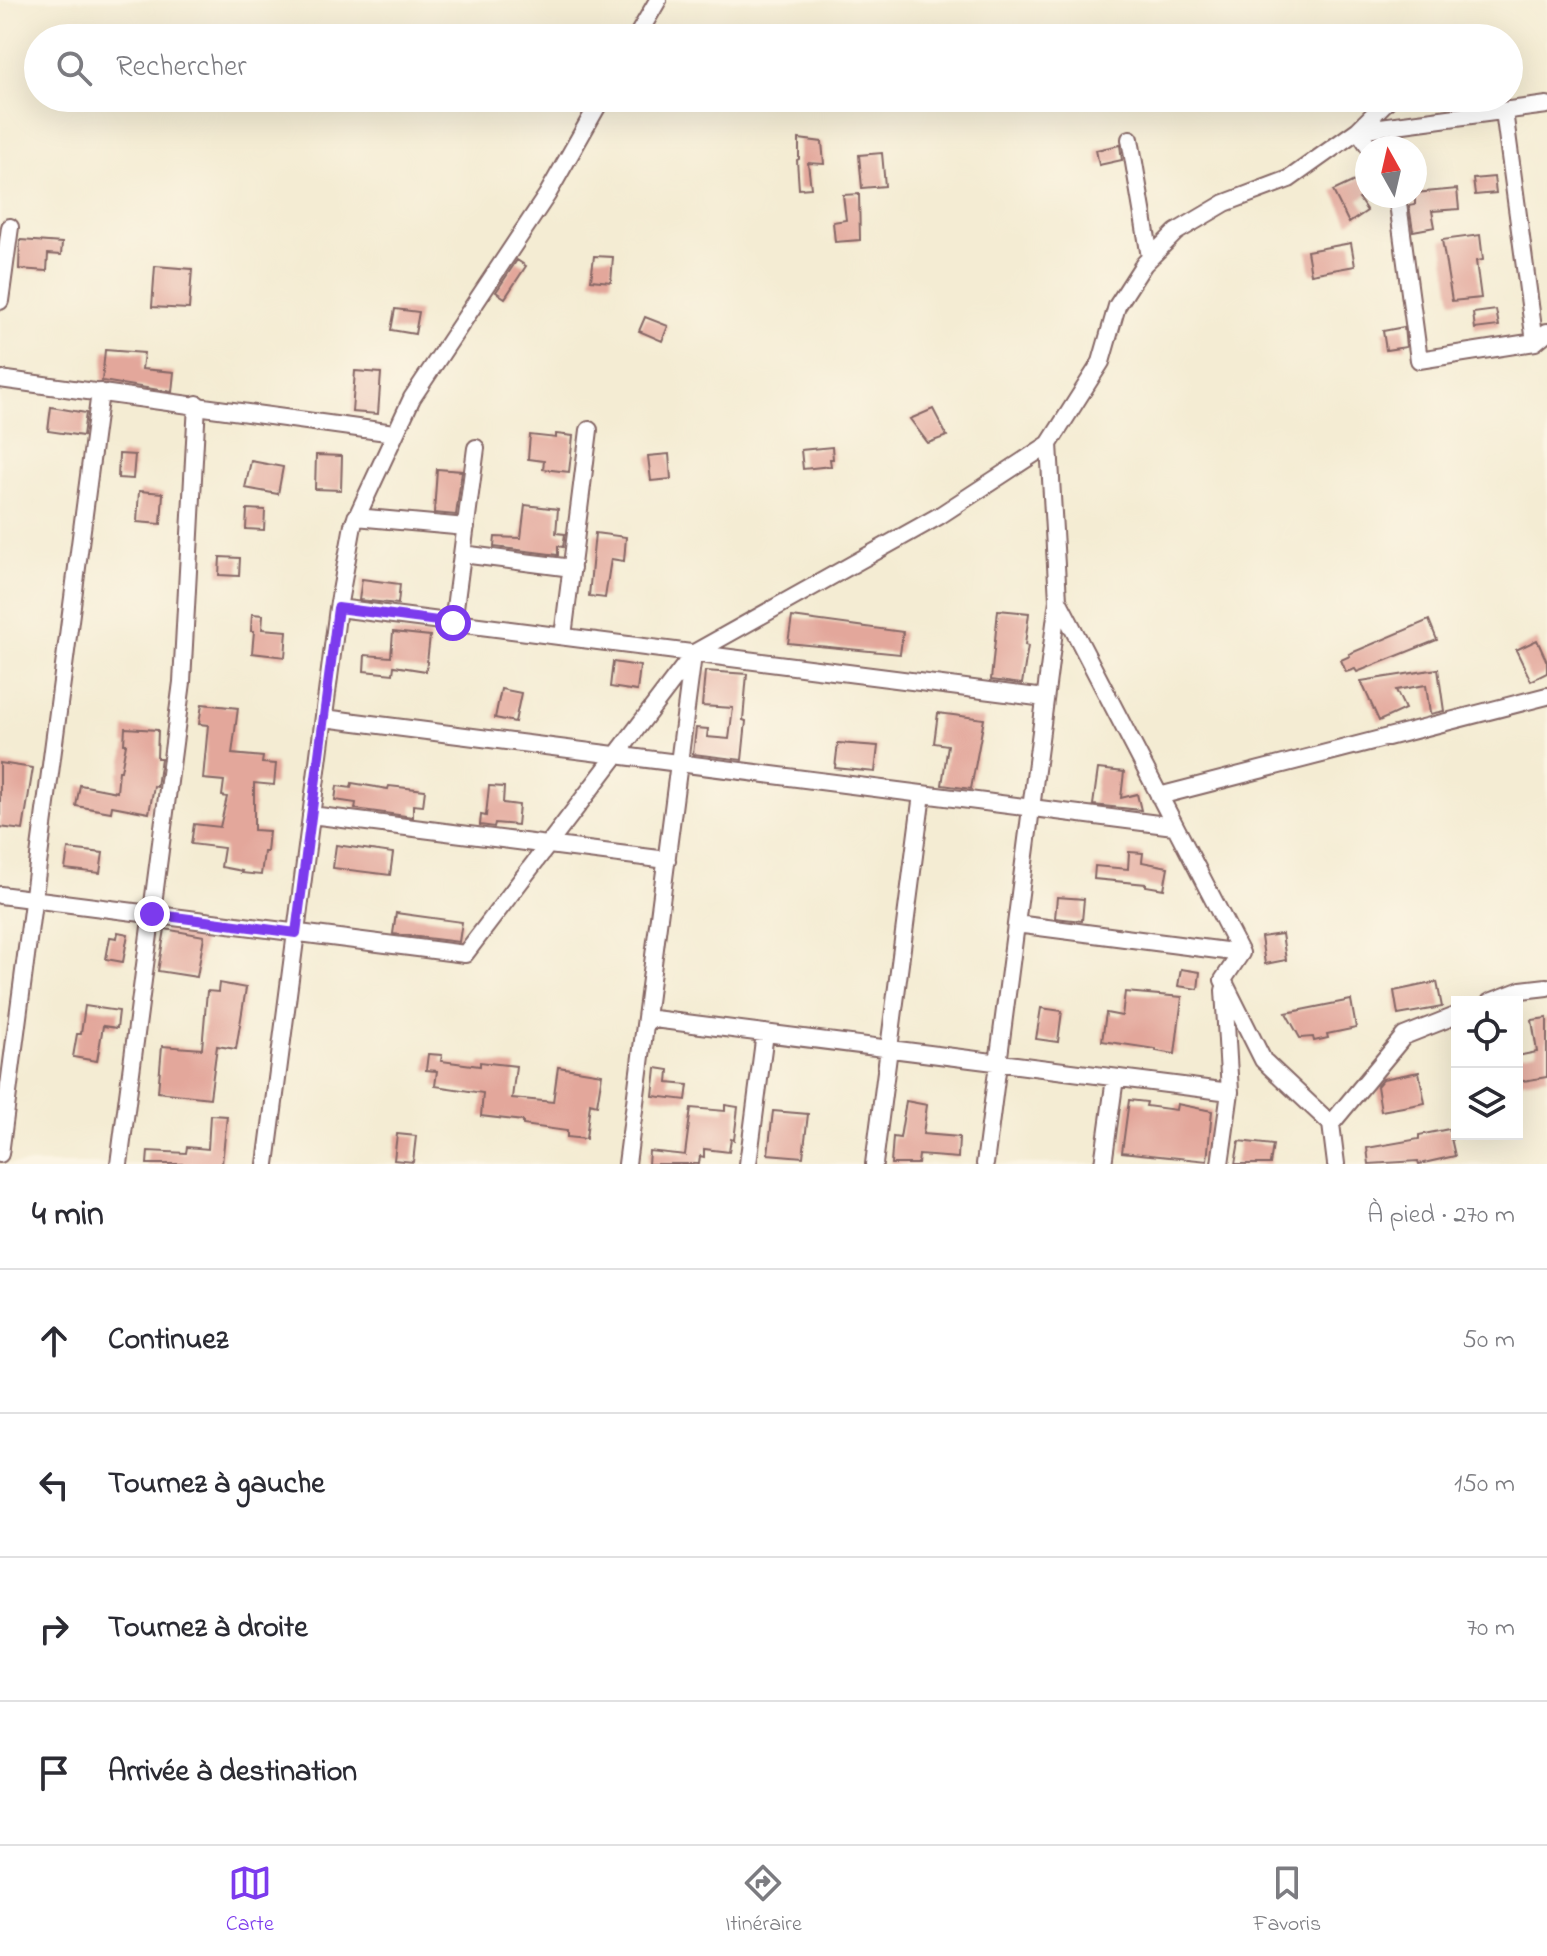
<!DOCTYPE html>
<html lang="fr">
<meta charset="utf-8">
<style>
:root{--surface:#fff;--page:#f2f2f3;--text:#2b2b33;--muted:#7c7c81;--line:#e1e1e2;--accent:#7c3aed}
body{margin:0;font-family:"Indie Flower",sans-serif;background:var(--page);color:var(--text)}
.controls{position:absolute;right:24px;bottom:24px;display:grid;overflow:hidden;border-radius:0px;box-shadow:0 8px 32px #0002}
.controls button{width:72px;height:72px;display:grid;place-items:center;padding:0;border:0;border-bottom:2px solid var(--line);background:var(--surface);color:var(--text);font:40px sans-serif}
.compass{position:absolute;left:1355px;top:136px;width:72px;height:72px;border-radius:50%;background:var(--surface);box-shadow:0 8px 32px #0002;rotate:352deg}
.stop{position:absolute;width:24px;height:24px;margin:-18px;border:6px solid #7c3aed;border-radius:50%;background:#fff}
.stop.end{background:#7c3aed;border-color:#fff;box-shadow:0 2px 8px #0008}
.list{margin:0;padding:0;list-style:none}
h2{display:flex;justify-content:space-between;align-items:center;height:104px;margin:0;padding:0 32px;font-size:34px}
h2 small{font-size:26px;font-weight:400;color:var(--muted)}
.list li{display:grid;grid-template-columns:52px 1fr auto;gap:24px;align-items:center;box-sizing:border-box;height:144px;padding:0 32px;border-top:2px solid var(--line)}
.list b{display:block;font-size:30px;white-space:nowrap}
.list em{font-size:26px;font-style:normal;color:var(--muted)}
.icon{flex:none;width:44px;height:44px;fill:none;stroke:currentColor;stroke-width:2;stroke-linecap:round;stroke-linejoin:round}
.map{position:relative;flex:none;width:1547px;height:1164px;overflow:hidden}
.search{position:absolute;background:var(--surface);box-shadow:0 8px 32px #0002;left:24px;right:24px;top:24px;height:88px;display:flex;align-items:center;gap:20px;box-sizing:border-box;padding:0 28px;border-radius:44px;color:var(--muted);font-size:30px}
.sheet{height:680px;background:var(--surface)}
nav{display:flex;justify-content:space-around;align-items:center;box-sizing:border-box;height:112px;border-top:2px solid var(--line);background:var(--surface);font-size:22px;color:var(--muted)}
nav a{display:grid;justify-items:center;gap:4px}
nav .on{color:var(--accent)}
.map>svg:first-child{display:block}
</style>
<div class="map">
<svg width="1547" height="1164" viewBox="0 0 1547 1164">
<rect width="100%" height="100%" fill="#fcf5e5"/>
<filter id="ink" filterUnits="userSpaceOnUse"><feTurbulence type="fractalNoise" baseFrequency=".0125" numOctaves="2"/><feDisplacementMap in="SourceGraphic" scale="16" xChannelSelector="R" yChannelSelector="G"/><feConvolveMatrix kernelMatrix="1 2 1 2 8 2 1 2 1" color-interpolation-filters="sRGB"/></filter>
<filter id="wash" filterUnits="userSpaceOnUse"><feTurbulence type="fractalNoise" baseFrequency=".006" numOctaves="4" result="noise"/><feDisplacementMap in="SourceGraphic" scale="32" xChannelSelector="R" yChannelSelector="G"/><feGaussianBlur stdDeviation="1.8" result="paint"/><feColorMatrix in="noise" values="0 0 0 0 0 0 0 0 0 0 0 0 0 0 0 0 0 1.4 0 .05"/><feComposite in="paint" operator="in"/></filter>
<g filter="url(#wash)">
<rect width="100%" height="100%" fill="#f4ecd3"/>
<g id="blocks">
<path fill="#e3a79b" d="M799 139 822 142 824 164 808 163 811 188 799 189 797 160 799 159Z
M1120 145 1122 160 1099 165 1096 150Z
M882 153 885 186 862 188 859 155Z
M1367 175V195L1359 199 1367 211 1349 223 1333 191Z
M1494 177 1496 193 1475 195 1473 179Z
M1457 189 1459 209 1432 211 1435 227 1413 231 1409 206 1415 205V193Z
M859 194 860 240 835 242 833 222 846 220 843 195Z
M1480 235 1483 260 1476 261 1481 298 1452 301 1442 240Z
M20 240 62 243 61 255 48 254 47 271 19 269Z
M1351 243 1355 266 1311 274 1307 251Z
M594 256 613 257 611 282 591 280Z
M517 260 526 266 505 298 496 292Z
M155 266 192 269 189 309 152 307Z
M395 309 419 312 415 334 391 330Z
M1496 310 1499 326 1475 329 1473 313Z
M645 317 668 326 662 341 639 331Z
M1404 327 1406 347 1386 350 1383 331Z
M105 350 144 353 142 369 174 372 172 392 102 381Z
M355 371 381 373 378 414 352 412Z
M51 407 86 413 83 436 48 431Z
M933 409 947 436 928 443 910 419Z
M556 434 573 436 569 472 543 469 544 461 528 459 530 435 556 438Z
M832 447 833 459H830L831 466 803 469 801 450Z
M119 454 135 455 133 479 118 478Z
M669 454 671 479 651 481 648 456Z
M316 455 342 456 341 490 315 489Z
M251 461 283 467 278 494 245 488Z
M437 469 462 471 456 515 434 513Z
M139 491 163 493 161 524 137 522Z
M525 505 558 509 556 533 565 534 563 547 558 546V555L494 547 495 537 521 538Z
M247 509 265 510 264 530 246 529Z
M595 533 626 537 624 561 611 559 605 598 589 596Z
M220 557 240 558 239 576 219 575Z
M362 579 400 584 398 604 359 600Z
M998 610 1029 613 1025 645 1028 646 1022 684 991 680Z
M252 614 263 615 262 629 287 631 285 657 252 653 254 631H251Z
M792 617 903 632 900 654 788 643Z
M1429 620 1437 640 1357 672 1355 669 1346 672 1341 660 1350 656 1349 654Z
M393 632 430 636 426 671 394 666 393 674 364 671 365 655 391 657Z
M1537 640 1547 662V673L1531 681 1516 650Z
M613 662 640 666 637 691 610 687Z
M1438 669 1444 711 1430 714 1426 685 1396 690 1405 709 1379 721 1361 681Z
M705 671 747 674 743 720 746 721 742 760 693 754 696 728 708 729 707 737 729 739 733 708 702 706Z
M501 689 521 693 515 722 495 718Z
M202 704 238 708 232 754 263 757 262 763 276 764 274 785 254 783V830L269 831 267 852H264L261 875 241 873 242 871 221 867 224 848 191 844 194 824 220 827 227 797 222 796 224 781 203 779 208 725 199 724Z
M938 713 984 719 971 789 942 785 948 745 934 743Z
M125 728 158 730 157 758H161L157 787 154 786 149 813 112 806 111 812 76 806 80 785 117 792 119 771H121L126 744H124Z
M838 743 878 746 875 772 835 768Z
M0 763 33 768 23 830 0 827Z
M1098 769 1124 772 1121 798 1137 794 1141 810 1093 805Z
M352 783 388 789 389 786 425 790 423 806 413 805V817L355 809 356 803 335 800 337 786 351 788Z
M489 786 504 787 503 803 519 805 517 825 495 823 494 827 480 825 481 815 486 816Z
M336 845 393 853 390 875 333 868Z
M68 849 103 853 100 873 65 869Z
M1129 852 1143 853 1142 862 1168 867 1164 889 1146 886V884L1094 879 1095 866 1128 869Z
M1057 897 1084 899 1082 921 1055 918Z
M396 913 462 922 459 942 393 934Z
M165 929 204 936 197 977 158 971Z
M118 932 128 934 123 962 106 959 110 937 117 938Z
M1282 934 1286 960 1265 964 1261 937Z
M1181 969 1200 972 1198 989 1178 986Z
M1437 982 1442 1007 1398 1015 1394 991Z
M219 983 246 988 236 1049 217 1046 210 1098 158 1092 162 1046 202 1049 207 991 218 992Z
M1125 992 1182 997 1175 1054 1156 1051V1049L1102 1041 1106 1013 1122 1016Z
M1351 1000 1356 1028 1327 1034 1328 1038 1314 1041 1313 1037 1300 1038 1286 1013Z
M85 1006 119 1011 117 1028 103 1026 97 1061 73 1057 77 1034H81Z
M1041 1008 1062 1011 1058 1042 1036 1039Z
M1547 1018V1077L1517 1082V1056L1537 1052 1532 1020Z
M428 1054 442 1055 441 1061 480 1066V1062L516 1066 512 1098 553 1102 558 1067 602 1074 597 1105 590 1103 586 1139 567 1137V1131L523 1125V1121L481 1116 483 1093 435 1086 437 1071 426 1070Z
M656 1068 669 1070 668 1083 688 1085 686 1100 653 1096Z
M1419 1072 1425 1103 1381 1111 1377 1086 1383 1079Z
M1129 1100 1147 1102 1146 1106 1176 1110 1177 1104 1212 1111 1207 1161 1122 1152Z
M906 1101 927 1105 923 1134 959 1137 958 1158 919 1155 918 1164H891L893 1137 900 1138Z
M725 1105 738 1107 734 1140 731 1139 729 1152 704 1149V1157L700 1156 699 1164H648L649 1151 685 1155 691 1108 725 1111Z
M773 1111 808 1114 803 1157 768 1154Z
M210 1115 227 1116 222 1164H147L148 1151 186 1153 187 1147 208 1149Z
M1449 1129 1455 1156 1419 1164 1418 1161 1369 1164 1367 1148 1419 1139V1135Z
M397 1134 416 1136 413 1162 394 1160Z
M1239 1141 1273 1145 1270 1164H1235Z"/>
</g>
</g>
<g filter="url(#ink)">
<use href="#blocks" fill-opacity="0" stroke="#866766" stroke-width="2"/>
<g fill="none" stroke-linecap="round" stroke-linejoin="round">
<g stroke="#866766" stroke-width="20">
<path id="street" d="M636 38 658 0
M1504 111 1535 342
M1130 139 1150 257
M1370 148 1358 130 1547 105
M1397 196 1419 360 1535 342 1547 332
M0 301 10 227
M0 379 394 433
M356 517 466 527
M462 554 572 568
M1058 600 1241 953 1223 980 1263 1060 1331 1124 1336 1164
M338 608 1045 698
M453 623 476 448
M563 636 589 430
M324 718 1174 826
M1159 796 1547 696
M311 815 667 860
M0 895 465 954 694 653 939 516 1049 444 1101 362 1117 306 1144 264 1176 232 1225 203 1289 179 1358 130 1390 98
M1016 924 1241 953
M1490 1002 1521 990 1547 987
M646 1018 1230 1092
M1331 1124 1404 1036 1457 1015
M0 1154 100 392
M119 1164 182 682 197 404
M266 1164 338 608 353 525 412 398 547 195 602 98
M627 1164 693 655
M748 1164 765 1033
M874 1164 922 794
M985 1164 1058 600 1049 444
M1103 1164 1115 1078
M1220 1164 1230 1092 1224 990"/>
</g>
<use href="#street" stroke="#fff" stroke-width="16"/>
</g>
</g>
<g fill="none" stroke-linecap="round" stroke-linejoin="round" filter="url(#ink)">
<path stroke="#7c3aed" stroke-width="10" d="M152 914 296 933 338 608 453 623"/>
</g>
</svg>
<div class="controls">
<button><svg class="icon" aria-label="locate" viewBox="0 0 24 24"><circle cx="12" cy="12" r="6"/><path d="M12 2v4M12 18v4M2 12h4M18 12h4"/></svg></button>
<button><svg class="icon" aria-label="layers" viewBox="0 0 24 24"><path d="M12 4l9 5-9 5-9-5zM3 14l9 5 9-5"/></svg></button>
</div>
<svg class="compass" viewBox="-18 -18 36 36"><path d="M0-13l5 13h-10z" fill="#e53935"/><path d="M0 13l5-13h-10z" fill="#7c7c81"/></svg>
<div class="stop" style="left:453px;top:623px"></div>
<div class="stop end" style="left:152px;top:914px"></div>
<div class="search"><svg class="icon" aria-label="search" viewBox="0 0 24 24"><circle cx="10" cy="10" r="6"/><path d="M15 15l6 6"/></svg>Rechercher</div>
</div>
<section class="sheet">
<h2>4 min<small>À pied · 270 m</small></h2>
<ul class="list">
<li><svg class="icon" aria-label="ahead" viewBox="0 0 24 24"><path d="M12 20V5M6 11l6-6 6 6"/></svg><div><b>Continuez</b></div><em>50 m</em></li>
<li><svg class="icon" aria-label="left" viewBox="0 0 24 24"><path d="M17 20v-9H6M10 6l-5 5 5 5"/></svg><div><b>Tournez à gauche</b></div><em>150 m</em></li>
<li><svg class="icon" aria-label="right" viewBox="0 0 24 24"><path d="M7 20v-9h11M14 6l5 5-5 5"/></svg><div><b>Tournez à droite</b></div><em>70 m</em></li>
<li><svg class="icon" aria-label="arrive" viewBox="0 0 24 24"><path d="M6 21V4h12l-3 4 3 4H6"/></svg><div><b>Arrivée à destination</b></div></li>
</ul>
</section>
<nav>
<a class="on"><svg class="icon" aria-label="map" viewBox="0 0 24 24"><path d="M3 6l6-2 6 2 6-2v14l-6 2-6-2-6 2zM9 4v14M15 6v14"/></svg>Carte</a>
<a><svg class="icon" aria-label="directions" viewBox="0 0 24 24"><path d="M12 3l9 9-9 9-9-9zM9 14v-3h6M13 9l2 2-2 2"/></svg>Itinéraire</a>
<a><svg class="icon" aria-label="saved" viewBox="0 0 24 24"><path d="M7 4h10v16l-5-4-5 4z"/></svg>Favoris</a>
</nav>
